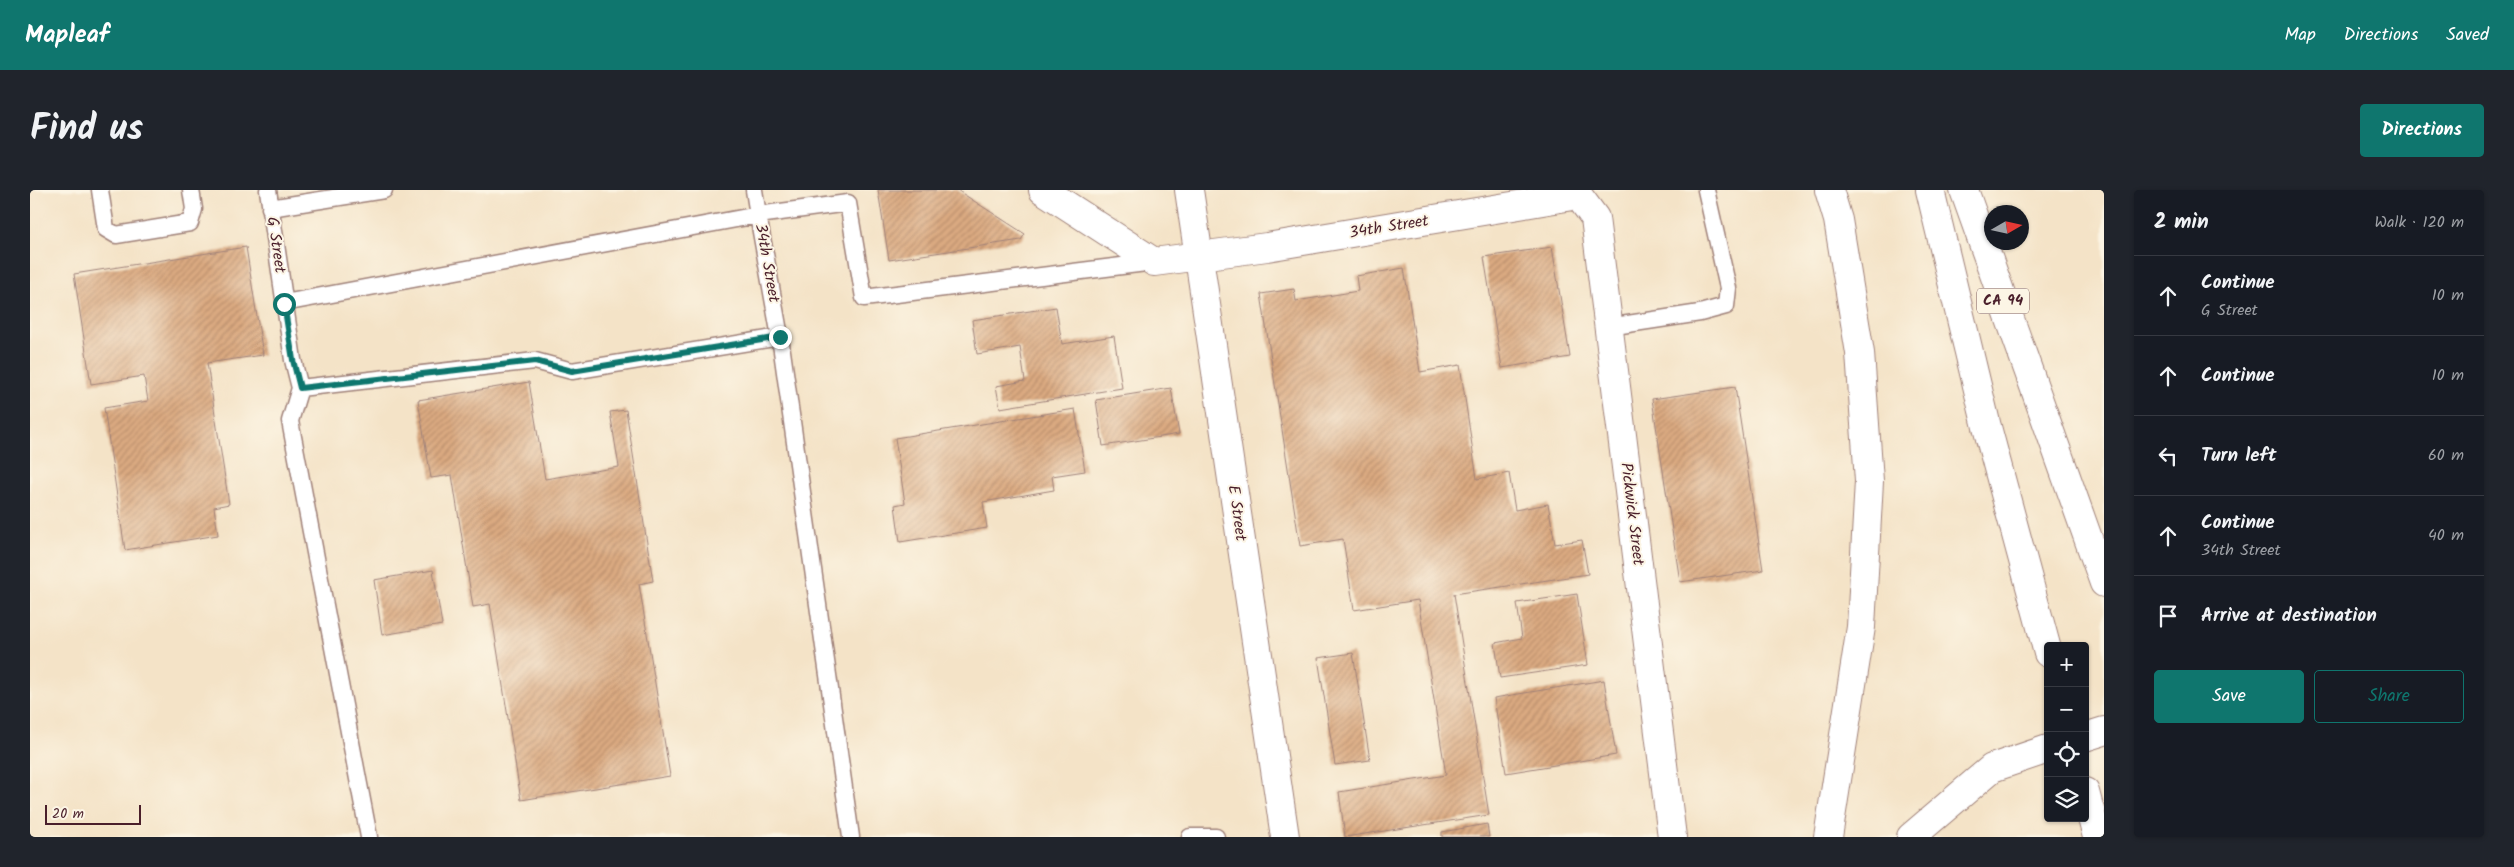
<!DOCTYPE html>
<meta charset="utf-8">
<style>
:root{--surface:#171b24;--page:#20242c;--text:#f1f3f6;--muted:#9ea1a6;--line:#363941;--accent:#0f766e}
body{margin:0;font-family:Kalam,sans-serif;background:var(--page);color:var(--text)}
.controls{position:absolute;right:15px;bottom:15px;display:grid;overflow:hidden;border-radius:5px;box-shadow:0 1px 4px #0004}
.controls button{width:45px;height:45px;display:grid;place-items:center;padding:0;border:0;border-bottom:1px solid var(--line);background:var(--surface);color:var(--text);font:25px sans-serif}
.compass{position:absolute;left:1954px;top:15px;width:45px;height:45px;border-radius:50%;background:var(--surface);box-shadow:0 1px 4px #0004;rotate:81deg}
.scale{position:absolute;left:15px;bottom:12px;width:96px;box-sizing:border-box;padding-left:5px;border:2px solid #4a1f2b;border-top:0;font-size:14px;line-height:18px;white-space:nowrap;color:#4a1f2b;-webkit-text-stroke:4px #fcf5e5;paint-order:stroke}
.stop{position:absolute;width:15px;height:15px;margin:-11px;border:4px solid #0f766e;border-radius:50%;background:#fff}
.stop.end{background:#0f766e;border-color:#fff;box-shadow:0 1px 5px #0008}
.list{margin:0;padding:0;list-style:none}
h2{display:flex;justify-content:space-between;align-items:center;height:65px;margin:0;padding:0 20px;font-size:21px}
h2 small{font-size:16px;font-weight:400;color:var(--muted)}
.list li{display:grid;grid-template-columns:32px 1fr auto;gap:15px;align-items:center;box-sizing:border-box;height:80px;padding:0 20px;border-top:1px solid var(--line)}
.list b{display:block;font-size:19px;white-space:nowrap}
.list p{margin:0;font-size:16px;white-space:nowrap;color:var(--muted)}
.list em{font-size:16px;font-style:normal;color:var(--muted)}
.actions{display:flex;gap:10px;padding:15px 20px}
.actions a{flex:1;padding:11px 0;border:1px solid var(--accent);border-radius:5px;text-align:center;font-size:18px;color:var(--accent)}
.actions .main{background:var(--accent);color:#fff}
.icon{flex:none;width:28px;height:28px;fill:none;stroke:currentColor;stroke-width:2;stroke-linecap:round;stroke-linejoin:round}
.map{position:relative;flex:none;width:2074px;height:647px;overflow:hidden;border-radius:5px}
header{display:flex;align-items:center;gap:30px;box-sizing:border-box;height:70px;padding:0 25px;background:var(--accent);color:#fff}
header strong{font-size:24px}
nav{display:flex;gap:28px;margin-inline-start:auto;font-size:18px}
.intro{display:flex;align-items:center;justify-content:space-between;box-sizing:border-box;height:120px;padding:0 30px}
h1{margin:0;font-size:35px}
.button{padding:12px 22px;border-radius:5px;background:var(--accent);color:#fff;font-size:18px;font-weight:700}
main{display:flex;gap:30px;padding:0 30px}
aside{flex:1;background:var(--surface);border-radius:5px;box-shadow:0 1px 4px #0004}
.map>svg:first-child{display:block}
</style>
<header>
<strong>Mapleaf</strong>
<nav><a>Map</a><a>Directions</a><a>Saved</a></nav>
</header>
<div class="intro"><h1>Find us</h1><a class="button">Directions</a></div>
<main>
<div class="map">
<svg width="2074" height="647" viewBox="0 0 2074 647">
<defs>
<pattern id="building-hatch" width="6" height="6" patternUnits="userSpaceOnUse" patternTransform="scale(1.25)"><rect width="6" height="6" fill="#dbaa81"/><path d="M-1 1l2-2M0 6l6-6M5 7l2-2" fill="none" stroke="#b48a6a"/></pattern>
</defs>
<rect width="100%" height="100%" fill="#fcf5e5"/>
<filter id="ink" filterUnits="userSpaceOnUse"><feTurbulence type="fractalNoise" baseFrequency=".02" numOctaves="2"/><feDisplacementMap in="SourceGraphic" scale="10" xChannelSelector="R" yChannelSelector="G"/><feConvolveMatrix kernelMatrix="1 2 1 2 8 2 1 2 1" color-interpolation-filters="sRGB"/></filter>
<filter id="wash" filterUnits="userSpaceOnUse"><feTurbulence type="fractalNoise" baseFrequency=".0096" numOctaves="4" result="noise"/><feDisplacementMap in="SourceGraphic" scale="20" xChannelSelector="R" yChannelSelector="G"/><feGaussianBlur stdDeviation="1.12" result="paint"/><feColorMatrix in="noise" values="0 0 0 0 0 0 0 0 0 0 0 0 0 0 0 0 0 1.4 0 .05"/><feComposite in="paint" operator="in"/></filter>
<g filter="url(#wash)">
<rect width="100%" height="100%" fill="#f4e3c7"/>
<g id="blocks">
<path fill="url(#building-hatch)" d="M848 0H927L995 44 991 50 859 70Z
M216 57 233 165 177 173 199 314 184 317 188 345 95 360 74 218 118 211 114 186 61 194 44 84Z
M1522 57 1540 167 1472 178 1454 67Z
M1374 78 1390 182 1430 175 1447 289 1479 283 1485 320 1518 314 1525 354 1552 350 1558 384 1424 404 1459 625 1315 647 1309 602 1416 585 1388 410 1324 420 1313 349 1270 356 1231 104 1264 99 1266 111 1328 101 1326 86Z
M1026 117 1032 154 1084 146 1092 198 970 218 966 196 995 191 990 157 947 164 942 130Z
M499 192 515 289 589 277 580 222 596 220 623 391 609 394 640 586 491 610 460 414 443 417 422 285 401 288 388 210Z
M1705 197 1733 380 1650 392 1622 209Z
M1141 198 1149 244 1073 256 1066 210Z
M1045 219 1055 281 1022 286 1024 300 953 312 957 338 870 352 865 315 875 313 865 248Z
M403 380 412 435 352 445 344 390Z
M1547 404 1558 475 1470 488 1465 453 1492 448 1487 413Z
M1323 463 1340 570 1305 575 1288 468Z
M1574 490 1586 565 1476 583 1464 508Z
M1457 634 1459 647H1412V642Z"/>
</g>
</g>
<g filter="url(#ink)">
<use href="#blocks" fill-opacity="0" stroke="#9f8179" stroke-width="1"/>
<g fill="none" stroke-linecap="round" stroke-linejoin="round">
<g stroke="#9f8179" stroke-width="19">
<path id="lane" d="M70 0 76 39 86 45 160 33 164 19 161 0
M238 0 263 170 270 198
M240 18 354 0
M254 113 728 25 724 0
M1578 137 1670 123 1696 116 1698 98 1676 0
M750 147 821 647
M339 647 260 231 270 198 505 171 542 181 750 147 728 25 818 13 834 108 1124 72
M1160 647H1186"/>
</g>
<g stroke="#9f8179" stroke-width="30">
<path id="street" d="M1013 0 1124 72 1237 57 1548 5 1565 28 1642 647
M1159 0 1255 647"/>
</g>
<g stroke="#9f8179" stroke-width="30">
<path id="highway" d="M1900 0 1957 237 2018 463
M1934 0 2074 393
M2055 547 2074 541
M2055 602 2067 647
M1798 647 1831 437 1839 291 1830 163 1808 30 1799 0
M1881 647 1962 578 2018 559"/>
</g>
<use href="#lane" stroke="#fff" stroke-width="16"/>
<use href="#street" stroke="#fff" stroke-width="28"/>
<use href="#highway" stroke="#fff" stroke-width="28"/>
</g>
</g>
<g fill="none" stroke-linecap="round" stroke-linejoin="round" filter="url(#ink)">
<path stroke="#0f766e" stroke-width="6" d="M254 114 263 170 270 198 505 171 542 181 750 147"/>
</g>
<g text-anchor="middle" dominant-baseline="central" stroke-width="4" stroke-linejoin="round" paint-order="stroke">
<rect fill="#fcf5e5" stroke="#7f5f63" stroke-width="1" x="1947" y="98.5" width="52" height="25" rx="4"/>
<g font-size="15" font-weight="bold" fill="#4a1f2b">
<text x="1973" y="111">CA 94</text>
</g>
<g font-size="16" fill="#4a1f2b" stroke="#fcf5e5">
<text transform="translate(1359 37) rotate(-9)">34th Street</text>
<text transform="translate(246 55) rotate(82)">G Street</text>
<text transform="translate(737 73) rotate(80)">34th Street</text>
<text transform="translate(1207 323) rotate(82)">E Street</text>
<text transform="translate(1602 324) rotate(83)">Pickwick Street</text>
</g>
</g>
</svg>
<div class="controls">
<button>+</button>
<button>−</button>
<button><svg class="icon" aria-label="locate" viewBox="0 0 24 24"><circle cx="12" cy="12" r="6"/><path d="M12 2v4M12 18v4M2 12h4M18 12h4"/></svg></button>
<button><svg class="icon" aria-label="layers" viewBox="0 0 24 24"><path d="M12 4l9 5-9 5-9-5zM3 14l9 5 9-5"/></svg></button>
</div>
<svg class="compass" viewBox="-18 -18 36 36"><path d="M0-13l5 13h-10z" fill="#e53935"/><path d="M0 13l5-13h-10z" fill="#9ea1a6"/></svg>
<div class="scale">20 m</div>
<div class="stop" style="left:254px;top:114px"></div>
<div class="stop end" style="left:750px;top:147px"></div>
</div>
<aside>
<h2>2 min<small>Walk · 120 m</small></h2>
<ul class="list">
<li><svg class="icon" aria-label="ahead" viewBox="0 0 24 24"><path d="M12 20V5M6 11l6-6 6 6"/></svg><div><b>Continue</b><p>G Street</p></div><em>10 m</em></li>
<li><svg class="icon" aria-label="ahead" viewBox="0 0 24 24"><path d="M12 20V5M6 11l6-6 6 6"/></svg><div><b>Continue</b></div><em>10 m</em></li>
<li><svg class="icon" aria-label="left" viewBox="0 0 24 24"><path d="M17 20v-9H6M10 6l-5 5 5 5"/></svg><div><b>Turn left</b></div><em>60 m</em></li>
<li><svg class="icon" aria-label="ahead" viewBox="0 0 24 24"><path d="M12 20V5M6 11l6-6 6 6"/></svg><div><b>Continue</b><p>34th Street</p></div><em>40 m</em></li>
<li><svg class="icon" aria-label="arrive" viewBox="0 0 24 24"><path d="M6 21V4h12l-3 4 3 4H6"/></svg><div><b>Arrive at destination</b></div></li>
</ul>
<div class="actions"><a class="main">Save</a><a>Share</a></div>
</aside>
</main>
